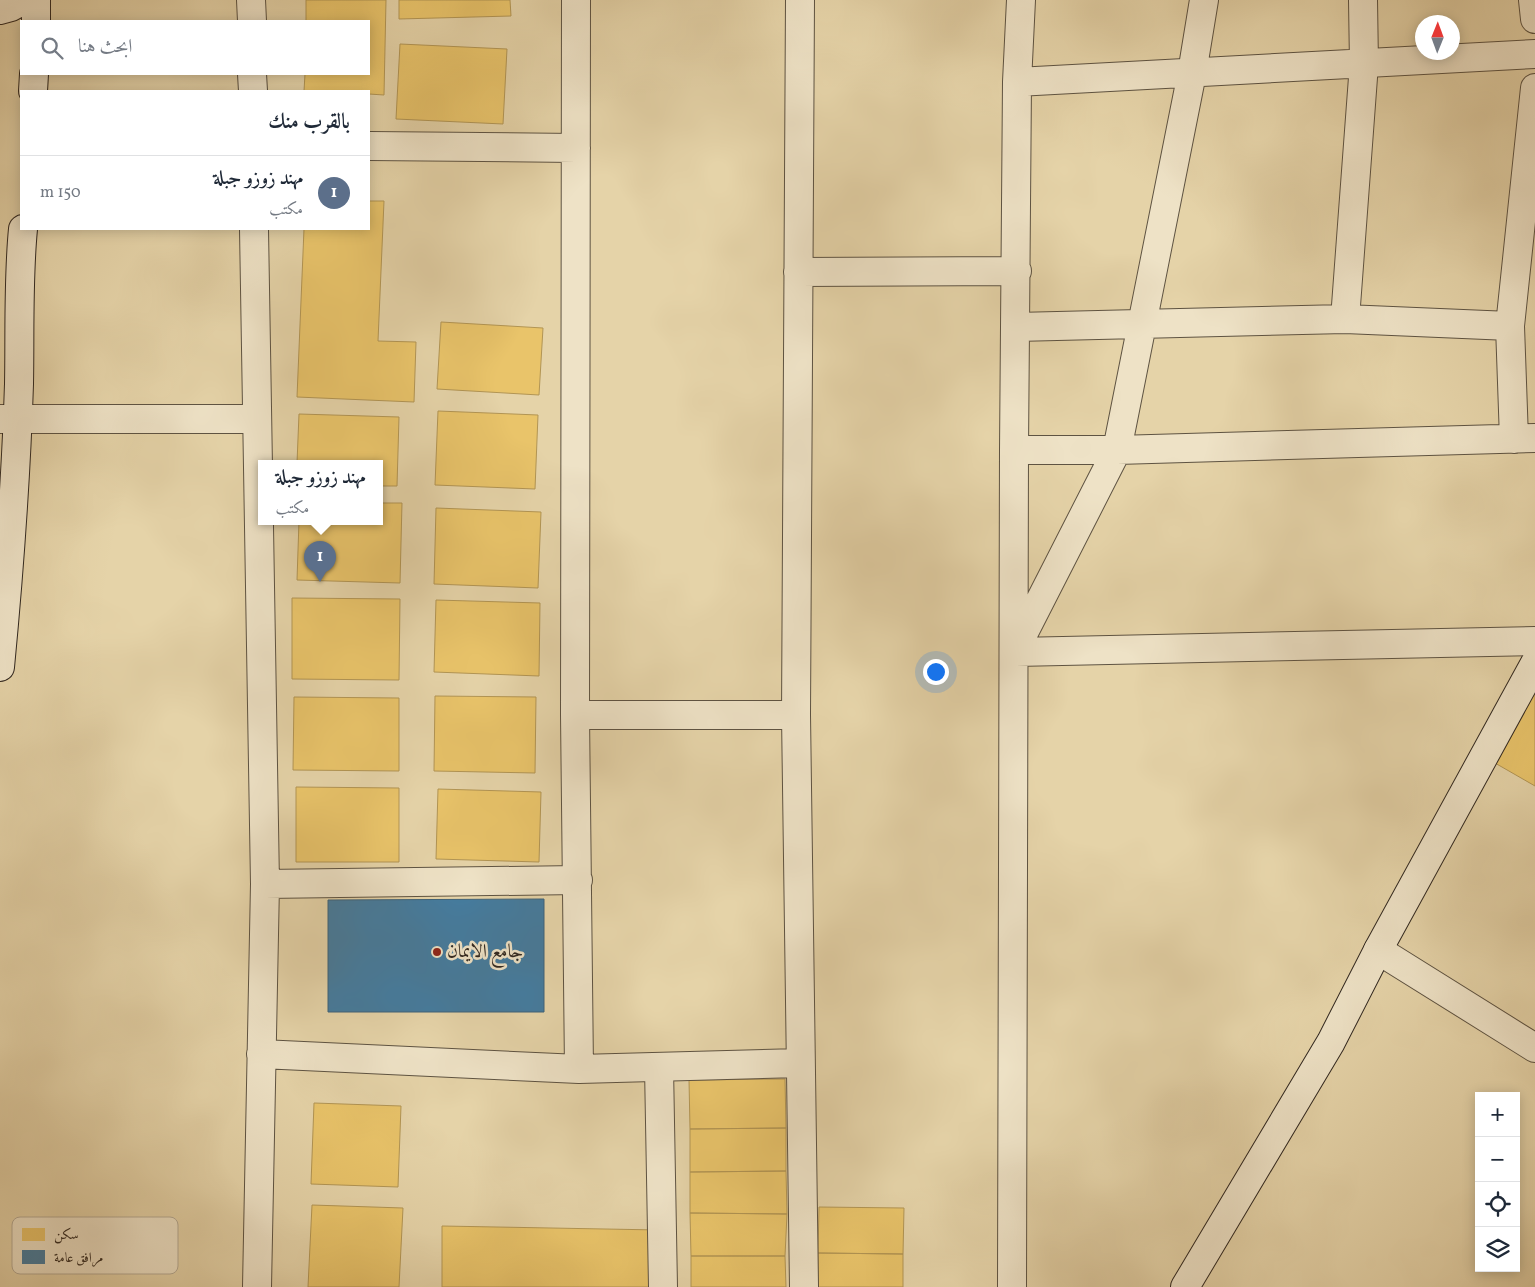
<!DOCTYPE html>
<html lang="ar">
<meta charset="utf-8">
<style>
:root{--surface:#fff;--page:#f6f6f7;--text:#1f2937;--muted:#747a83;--line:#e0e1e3;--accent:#8f2418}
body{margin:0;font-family:Vollkorn,Amiri,serif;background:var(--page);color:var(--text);direction:rtl}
.controls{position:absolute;right:15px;bottom:15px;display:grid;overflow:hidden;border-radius:0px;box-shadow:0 2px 12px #0003}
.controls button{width:45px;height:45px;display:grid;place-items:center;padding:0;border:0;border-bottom:1px solid var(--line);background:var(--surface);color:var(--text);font:25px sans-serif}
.compass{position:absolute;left:1415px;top:15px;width:45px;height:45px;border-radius:50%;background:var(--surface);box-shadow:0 2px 12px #0003;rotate:1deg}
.you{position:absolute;left:935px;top:671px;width:18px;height:18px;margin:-12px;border:4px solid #fff;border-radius:50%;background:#1a73e8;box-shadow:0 0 0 8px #1a73e833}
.badge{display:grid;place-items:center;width:32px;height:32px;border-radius:50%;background:var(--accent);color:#fff;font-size:16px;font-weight:700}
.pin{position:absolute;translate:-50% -41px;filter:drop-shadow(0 1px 2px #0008)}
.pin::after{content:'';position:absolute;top:26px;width:18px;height:15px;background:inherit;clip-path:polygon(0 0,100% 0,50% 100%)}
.popup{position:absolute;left:258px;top:460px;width:125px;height:65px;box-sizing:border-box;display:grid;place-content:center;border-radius:0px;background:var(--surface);filter:drop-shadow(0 1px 4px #0005);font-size:16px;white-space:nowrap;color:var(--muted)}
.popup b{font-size:19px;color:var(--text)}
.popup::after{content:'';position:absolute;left:50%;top:100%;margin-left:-10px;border:10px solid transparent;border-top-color:var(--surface)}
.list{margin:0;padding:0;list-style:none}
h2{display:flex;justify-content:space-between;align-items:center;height:65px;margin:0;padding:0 20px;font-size:21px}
h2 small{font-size:16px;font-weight:400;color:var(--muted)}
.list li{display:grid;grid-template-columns:32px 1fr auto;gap:15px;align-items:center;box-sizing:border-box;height:75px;padding:0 20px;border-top:1px solid var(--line)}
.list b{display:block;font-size:19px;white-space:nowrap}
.list p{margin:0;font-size:16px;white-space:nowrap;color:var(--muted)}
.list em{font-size:16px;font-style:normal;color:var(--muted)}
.icon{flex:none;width:28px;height:28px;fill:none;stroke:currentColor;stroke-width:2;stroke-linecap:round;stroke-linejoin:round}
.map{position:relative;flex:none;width:1535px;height:1287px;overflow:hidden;direction:ltr}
.search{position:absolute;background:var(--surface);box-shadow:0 2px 12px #0003;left:20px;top:20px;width:350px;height:55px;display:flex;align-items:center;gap:12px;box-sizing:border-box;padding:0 18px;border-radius:0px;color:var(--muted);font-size:19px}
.panel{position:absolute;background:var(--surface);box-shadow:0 2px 12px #0003;left:20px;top:90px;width:350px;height:140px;border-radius:0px;direction:rtl}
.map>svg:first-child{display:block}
</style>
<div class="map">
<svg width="1535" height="1287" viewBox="0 0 1535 1287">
<rect width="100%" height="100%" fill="#e5d3a8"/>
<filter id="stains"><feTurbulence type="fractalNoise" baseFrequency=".004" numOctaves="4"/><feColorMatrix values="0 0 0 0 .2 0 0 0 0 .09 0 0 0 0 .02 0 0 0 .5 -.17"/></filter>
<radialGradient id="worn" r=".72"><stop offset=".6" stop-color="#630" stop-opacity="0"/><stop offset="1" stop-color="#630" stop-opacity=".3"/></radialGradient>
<path fill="#e9c46a" stroke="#b29554" d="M306 0H386L384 95 369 94V91H304L305 74H369V21H306Z
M399 0H510L511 16 399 19Z
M400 44 507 49 503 124 396 119Z
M369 201H384L378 341 416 342 414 402 297 397 304 229H369Z
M441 322 543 328 539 395 437 389Z
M438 411 538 415 535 489 435 485Z
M299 414 399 417 397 486H379V463H297Z
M379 503H402L400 583 297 580 299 521H379Z
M436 508 541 512 538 588 434 584Z
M292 598 400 599 399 680 292 679Z
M436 600 540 603 539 676 434 672Z
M1535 678V786L1488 759Z
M435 696 536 697 535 773 434 771Z
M294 697 399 698V771L293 770Z
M296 787 399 788V862H296Z
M438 789 541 792 539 862 436 859Z
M785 1079 786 1128 690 1129 689 1080Z
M314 1103 401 1106 398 1187 311 1184Z
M786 1128V1171L690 1172V1129Z
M786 1171 787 1214 690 1213V1172Z
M312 1205 403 1208 399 1287H308Z
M819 1207 904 1208 903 1254 818 1253Z
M690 1213 787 1214 785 1256H691Z
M442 1226 659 1230V1287H442Z
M818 1253 903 1254V1287H818Z
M691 1256H785L786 1287H691Z"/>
<path fill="#457b9d" stroke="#3f6278" d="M544 899V1012H328V900Z"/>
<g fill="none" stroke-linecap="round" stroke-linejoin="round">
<g stroke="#5e5342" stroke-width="30">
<path id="street" d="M251 0 252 21
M576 0 575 715 579 1069
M800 0 796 715 804 1287
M1204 0 1192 73 1117 450 1014 652 1535 641
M1533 0 1535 19
M252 74 253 91
M1017 82 1535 54
M369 146 576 148
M254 229 265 884 257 1287
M798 272 1017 271
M1345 319 1364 64 1363 0
M1016 327 1345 319 1510 326
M0 419H256
M1514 439 1510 326 1535 88
M1014 450H1117L1535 438
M575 715H796
M265 884 578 880
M1378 950 1535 1048
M261 1054 579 1069 800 1063
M659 1067 663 1287
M1012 1287 1014 450 1017 82 1021 0"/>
</g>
<g stroke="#312820" stroke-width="30">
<path id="secondary" d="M0 10 11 7 24 0
M36 21V0
M33 91 34 74
M0 667C9 573 16 478 19 384 20 332 18 280 23 229
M1185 1287 1331 1042 1378 950 1535 663"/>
</g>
<use href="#street" stroke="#eee2c6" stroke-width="28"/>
<use href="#secondary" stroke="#eee2c6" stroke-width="28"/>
</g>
<circle fill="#8f2418" stroke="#eee2c6" stroke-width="2" cx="437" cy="952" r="5"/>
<g text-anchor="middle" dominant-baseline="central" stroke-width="5" stroke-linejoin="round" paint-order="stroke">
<g font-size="19" fill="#312820" stroke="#eee2c6" text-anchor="start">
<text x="447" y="952">جامع الايمان</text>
</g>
</g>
<rect x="12" y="1217" width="166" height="57" rx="8" fill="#eee2c6" stroke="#b5aa94" stroke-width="1"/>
<rect x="22" y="1228" width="23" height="13" fill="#e9c46a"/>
<rect x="22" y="1250" width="23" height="14" fill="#457b9d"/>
<g font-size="14" fill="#312820">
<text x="54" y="1239">سكن</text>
<text x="54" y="1262">مرافق عامة</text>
</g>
<rect width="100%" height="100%" filter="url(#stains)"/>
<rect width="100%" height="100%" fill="url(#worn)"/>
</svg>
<div class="controls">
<button>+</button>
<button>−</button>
<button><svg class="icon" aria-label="locate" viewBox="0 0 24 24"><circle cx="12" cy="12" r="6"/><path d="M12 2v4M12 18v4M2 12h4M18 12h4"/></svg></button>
<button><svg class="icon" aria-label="layers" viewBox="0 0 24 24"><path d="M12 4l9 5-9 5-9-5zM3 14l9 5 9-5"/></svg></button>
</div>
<svg class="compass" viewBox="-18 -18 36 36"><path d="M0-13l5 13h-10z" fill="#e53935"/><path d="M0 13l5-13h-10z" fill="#747a83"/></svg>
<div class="you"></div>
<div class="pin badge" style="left:320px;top:582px;background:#5c6f8a">1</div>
<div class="popup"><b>مهند زوزو جبلة</b>مكتب</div>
<div class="search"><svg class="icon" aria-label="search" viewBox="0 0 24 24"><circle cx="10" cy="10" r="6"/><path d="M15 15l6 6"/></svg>ابحث هنا</div>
<section class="panel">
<h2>بالقرب منك<small></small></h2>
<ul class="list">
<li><span class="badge" style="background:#5c6f8a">1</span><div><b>مهند زوزو جبلة</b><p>مكتب</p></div><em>150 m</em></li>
</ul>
</section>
</div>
